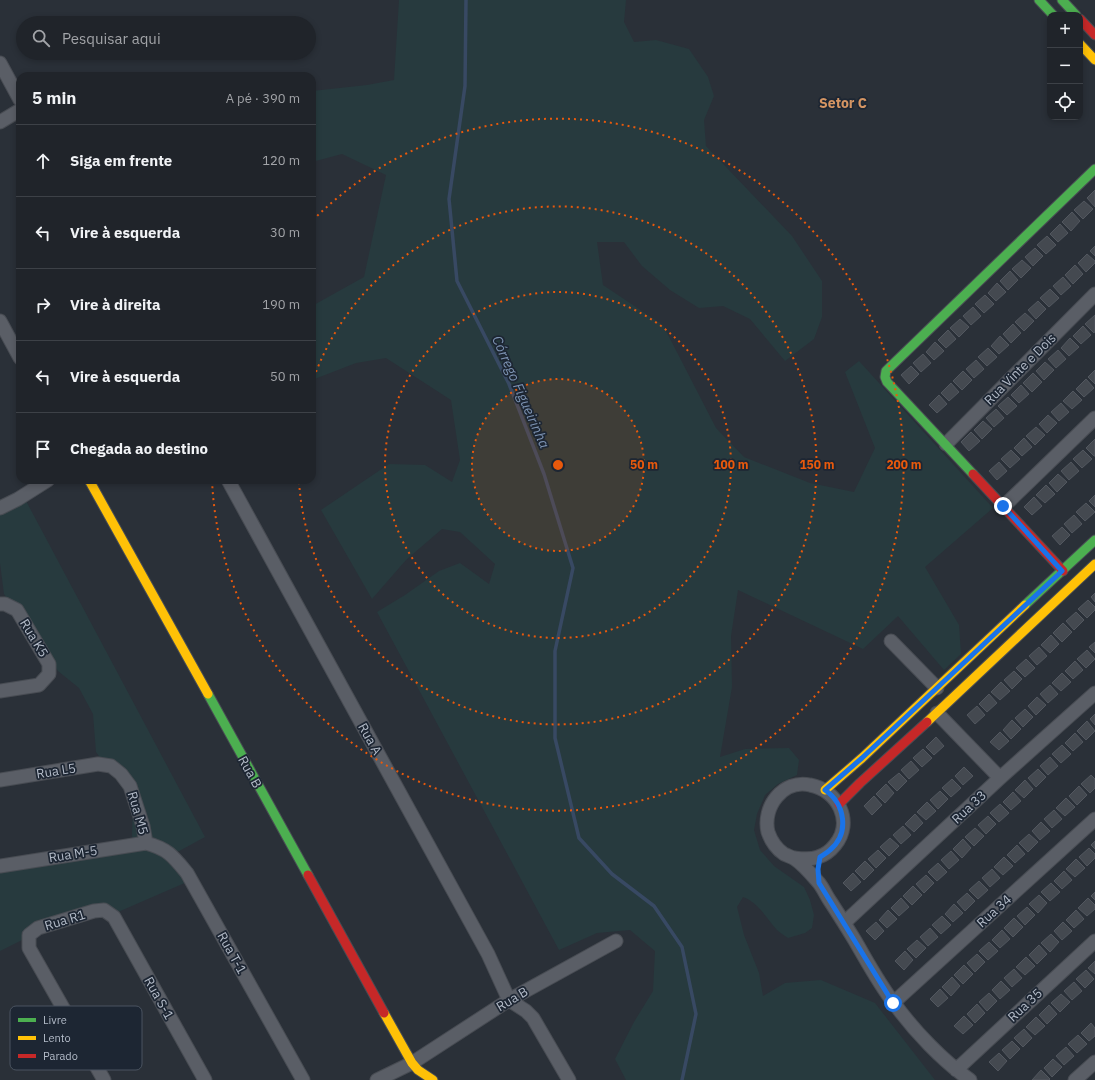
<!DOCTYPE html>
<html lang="pt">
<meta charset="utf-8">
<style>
:root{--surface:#20242a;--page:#2d3036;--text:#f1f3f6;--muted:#a2a4a8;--line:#3d4147}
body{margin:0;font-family:"IBM Plex Sans",sans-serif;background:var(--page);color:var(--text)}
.controls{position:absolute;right:12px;top:12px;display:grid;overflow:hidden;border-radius:8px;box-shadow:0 2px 6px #0003}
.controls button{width:36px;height:36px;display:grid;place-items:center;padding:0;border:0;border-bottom:1px solid var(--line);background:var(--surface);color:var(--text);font:20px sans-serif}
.stop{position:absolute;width:12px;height:12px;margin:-9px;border:3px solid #1a73e8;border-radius:50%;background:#fff}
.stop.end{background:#1a73e8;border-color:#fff;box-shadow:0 1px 4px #0008}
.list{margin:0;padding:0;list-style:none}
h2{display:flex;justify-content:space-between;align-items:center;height:52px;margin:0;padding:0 16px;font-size:17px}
h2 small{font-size:13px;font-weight:400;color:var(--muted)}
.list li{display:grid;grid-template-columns:26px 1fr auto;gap:12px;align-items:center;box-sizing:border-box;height:72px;padding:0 16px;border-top:1px solid var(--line)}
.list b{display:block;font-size:15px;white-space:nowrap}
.list em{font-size:13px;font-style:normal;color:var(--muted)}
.icon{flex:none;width:22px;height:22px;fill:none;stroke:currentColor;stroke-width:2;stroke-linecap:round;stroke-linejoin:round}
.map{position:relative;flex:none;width:1095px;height:1080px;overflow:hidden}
.search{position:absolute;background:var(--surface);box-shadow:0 2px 6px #0003;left:16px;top:16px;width:300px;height:44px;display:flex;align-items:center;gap:10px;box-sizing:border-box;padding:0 14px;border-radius:22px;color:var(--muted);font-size:15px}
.panel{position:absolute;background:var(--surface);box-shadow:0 2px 6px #0003;left:16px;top:72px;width:300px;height:412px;border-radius:12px}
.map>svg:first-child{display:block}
</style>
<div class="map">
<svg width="1095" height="1080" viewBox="0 0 1095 1080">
<rect width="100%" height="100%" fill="#2a3038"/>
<path fill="#273a3e" d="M399 0H626L624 22 634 42 656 40 689 49 708 77 714 96 704 120 706 146 792 236 822 281V317L814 339 785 361 750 319 723 306 699 308 670 290 642 266 624 242H597L603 285 663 325 716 428 744 457 810 483 854 492 875 448 845 372 859 361 993 508 925 567 959 625 961 654 944 670 898 616 863 649 738 590 731 636 732 687 720 757 745 749 789 748 799 760 797 775 778 784 765 795 757 814 754 830 760 850 774 866 804 887 810 900 814 915 812 928 805 933 788 938C784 935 780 933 777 930 767 919 758 902 743 897L737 907 744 935 759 973 763 996 785 983 821 980 875 1003 935 1080H626L615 1059 634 1022 653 991 655 951 630 930 597 933 559 950 377 612 405 595 439 571 460 563 489 584 495 564 460 532 442 529 406 560 372 599 321 510 389 464 425 465 452 482 460 460 451 400 386 358 356 363 312 380V306L364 277 386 175 342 154 312 162V91L367 85 394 80Z
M25 499 205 837 170 856 187 882 118 912 110 906 103 905 24 939 0 951V872L136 850 132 836 133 802 96 752 93 714 79 688 58 671 4 594 0 563V512Z"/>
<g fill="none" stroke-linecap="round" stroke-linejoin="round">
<path stroke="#384963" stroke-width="3.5" d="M466 0 465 86 449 199 457 281 509 384 544 474 573 568 555 651V738L579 838 612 874 654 906 682 947 696 1014 682 1080"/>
</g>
<path fill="#444950" stroke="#52575f" d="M1095 190V207L1087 198Z
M1084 201 1093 209 1083 219 1074 210Z
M1072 212 1080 221 1071 231 1062 222Z
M1060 224 1068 233 1058 242 1050 234Z
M1047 236 1056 245 1046 254 1037 245Z
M1095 246V256L1090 251Z
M1035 248 1043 256 1033 266 1025 257Z
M1087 254 1095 261V263L1086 272 1078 263Z
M1022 260 1031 268 1021 278 1012 269Z
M1075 265 1083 274 1073 284 1065 275Z
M1010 271 1018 280 1008 290 1000 281Z
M1063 277 1071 286 1061 295 1053 286Z
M997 283 1006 292 996 301 988 293Z
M1050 289 1059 298 1049 307 1040 298Z
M985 295 994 304 984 313 975 304Z
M1038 301 1046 309 1036 319 1028 310Z
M973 307 981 316 971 325 963 316Z
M1025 313 1034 321 1024 331 1015 322Z
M1095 315V331L1094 333 1085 324Z
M960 319 969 327 959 337 950 328Z
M1013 324 1021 333 1011 343 1003 334Z
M1083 326 1091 335 1081 344 1073 336Z
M948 330 956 339 946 348 938 340Z
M1000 336 1009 345 999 354 991 346Z
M1070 338 1079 347 1069 356 1061 348Z
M935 342 944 351 934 360 926 352Z
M988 348 997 357 987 366 978 357Z
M1058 350 1066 359 1056 368 1048 359Z
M923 354 931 363 921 372 913 363Z
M976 360 984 369 974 378 966 369Z
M1045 362 1054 370 1044 380 1036 371Z
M911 366 919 374 909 384 901 375Z
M1095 370V384L1088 377Z
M963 371 972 380 962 390 953 381Z
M1033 373 1042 382 1032 392 1023 383Z
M1086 379 1094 388 1084 397 1076 389Z
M951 383 959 392 949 401 941 393Z
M1021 385 1029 394 1019 403 1011 395Z
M1073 391 1082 400 1072 409 1063 401Z
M939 395 947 404 937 413 929 405Z
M1008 397 1017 406 1007 415 998 406Z
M1061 403 1069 412 1059 421 1051 412Z
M996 409 1004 418 994 427 986 418Z
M1048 415 1057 423 1047 433 1039 424Z
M983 421 992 429 982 439 974 430Z
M1036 427 1045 435 1035 445 1026 436Z
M971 432 980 441 969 451 961 442Z
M1024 438 1032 447 1022 456 1014 448Z
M1095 439V456H1094L1086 448Z
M1011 450 1020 459 1010 468 1001 459Z
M1083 450 1092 459 1082 468 1073 459Z
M999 462 1007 471 997 480 989 471Z
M1071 462 1079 471 1069 480 1061 471Z
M1058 474 1067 482 1057 492 1049 483Z
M1046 485 1055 494 1045 503 1036 495Z
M1095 495V507L1089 501Z
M1034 497 1042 506 1032 515 1024 507Z
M1086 503 1095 512 1085 521 1076 512Z
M1074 515 1082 524 1072 533 1064 524Z
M1062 527 1070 535 1060 545 1052 536Z
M1095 593V602L1091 597Z
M1088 600 1095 607V610L1087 618 1078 609Z
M1076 612 1084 620 1074 630 1066 621Z
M1063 623 1072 632 1062 642 1053 633Z
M1051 635 1059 644 1050 653 1041 645Z
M1095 642V653L1089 647Z
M1039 647 1047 656 1037 665 1029 656Z
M1087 650 1095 659 1086 668 1077 659Z
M1026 659 1035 668 1025 677 1016 668Z
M1075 661 1083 670 1073 679 1065 671Z
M1014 671 1022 679 1012 689 1004 680Z
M1062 673 1071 682 1061 691 1052 683Z
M1001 682 1010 691 1000 700 991 692Z
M1050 685 1058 694 1048 703 1040 694Z
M989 694 997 703 987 712 979 704Z
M1037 697 1046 705 1036 715 1028 706Z
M977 706 985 715 975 724 967 715Z
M1025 709 1033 717 1023 727 1015 718Z
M1095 714V725L1090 719Z
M1012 720 1021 729 1011 739 1003 730Z
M1087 721 1095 731 1086 740 1077 731Z
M1000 732 1009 741 999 750 990 742Z
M1075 733 1083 742 1073 751 1065 743Z
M936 737 944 746 934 755 926 747Z
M1062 745 1071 754 1061 763 1052 754Z
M923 749 932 758 922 767 913 758Z
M1050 757 1058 766 1048 775 1040 766Z
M911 761 919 770 909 779 901 770Z
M964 767 973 776 963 785 955 776Z
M1038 769 1046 777 1036 787 1028 778Z
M899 773 907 781 897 791 888 782Z
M1091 775 1095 779V788L1090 793 1081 784Z
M952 779 961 788 951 797 942 788Z
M1025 780 1033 789 1024 798 1015 790Z
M886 784 894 793 885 803 876 794Z
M1079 786 1087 795 1077 805 1069 796Z
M940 791 948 799 938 809 930 800Z
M1013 792 1021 801 1011 810 1003 802Z
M874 796 882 805 872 815 864 806Z
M1066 798 1075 807 1065 816 1056 808Z
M927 802 936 811 926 820 917 812Z
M1000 804 1009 813 999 822 990 813Z
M1054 810 1062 819 1052 828 1044 819Z
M915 814 923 823 914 832 905 824Z
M988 816 996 824 986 834 978 825Z
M1041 822 1050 831 1040 840 1032 831Z
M903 826 911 835 901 844 893 835Z
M975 828 984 836 974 846 965 837Z
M1029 834 1038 842 1028 852 1019 843Z
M890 838 899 846 889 856 880 847Z
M963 839 971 848 962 858 953 849Z
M1095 841V849L1091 845Z
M1017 845 1025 854 1015 863 1007 855Z
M1089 848 1095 854V858L1087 866 1079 857Z
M878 850 886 858 876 868 868 859Z
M951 851 959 860 949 869 941 860Z
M1004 857 1013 866 1003 875 994 867Z
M1076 859 1085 868 1075 877 1066 869Z
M865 861 874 870 864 880 855 871Z
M938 863 947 872 937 881 928 872Z
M992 869 1000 878 990 887 982 878Z
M1064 871 1072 880 1062 889 1054 881Z
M853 873 861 882 851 891 843 883Z
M926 875 934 883 924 893 916 884Z
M979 881 988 890 978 899 969 890Z
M1051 883 1060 892 1050 901 1041 892Z
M913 886 922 895 912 905 903 896Z
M1095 892V900L1091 896Z
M967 893 975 901 965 911 957 902Z
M1039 895 1047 903 1038 913 1029 904Z
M901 898 909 907 899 916 891 908Z
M1088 898 1095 905V909L1087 916 1078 908Z
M954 904 963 913 953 922 945 914Z
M1027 907 1035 915 1025 925 1017 916Z
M888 910 897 919 887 928 879 920Z
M1076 910 1084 919 1074 928 1066 920Z
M942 916 951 925 941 934 932 925Z
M1014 918 1023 927 1013 937 1004 928Z
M876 922 884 931 875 940 866 931Z
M1063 922 1072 931 1062 940 1054 931Z
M930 928 938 937 928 946 920 937Z
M1002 930 1010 939 1000 948 992 940Z
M1051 934 1059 942 1050 952 1041 943Z
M917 940 926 948 916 958 907 949Z
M989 942 998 951 988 960 979 951Z
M1039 945 1047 954 1037 964 1029 955Z
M905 951 913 960 904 970 895 961Z
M977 954 985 962 975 972 967 963Z
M1026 957 1035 966 1025 975 1016 967Z
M1095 961V974L1088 968Z
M964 965 973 974 963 984 954 975Z
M1014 969 1022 978 1012 987 1004 978Z
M1086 970 1094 979 1085 988 1076 979Z
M952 977 960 986 951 996 942 987Z
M1001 981 1010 990 1000 999 992 990Z
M1074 982 1082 991 1072 1000 1064 991Z
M940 989 948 998 938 1007 930 999Z
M989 993 997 1001 987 1011 979 1002Z
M1061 994 1070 1002 1060 1012 1051 1003Z
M977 1004 985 1013 975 1023 967 1014Z
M1049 1005 1057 1014 1047 1024 1039 1015Z
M964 1016 973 1025 963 1034 954 1026Z
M1036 1017 1045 1026 1035 1035 1026 1027Z
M1091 1023 1095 1028V1036L1089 1041 1081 1033Z
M1024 1029 1032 1038 1023 1047 1014 1038Z
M1078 1035 1087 1044 1077 1053 1068 1044Z
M1012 1041 1020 1049 1010 1059 1002 1050Z
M1066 1047 1074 1056 1064 1065 1056 1056Z
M999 1053 1007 1061 998 1071 989 1062Z
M1053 1059 1062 1067 1052 1077 1044 1068Z
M1041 1070 1050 1079 1049 1080H1032Z"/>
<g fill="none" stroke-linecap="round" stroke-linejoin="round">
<g stroke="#484c53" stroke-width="15">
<path id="street" d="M0 63 20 100
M0 122 20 110
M0 321 20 358
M946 444 1095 294
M228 480 488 954 509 1000 526 1011 533 1018 569 1080
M1003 507 1095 418
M0 508 18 499 48 480
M0 604H5L17 610 49 664V674L39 685 0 691
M891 641 937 688
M937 713 1000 778
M0 780 98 764 111 766 121 774 130 786 143 826 146 843
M795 858C803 859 810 860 818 857 825 855 831 850 835 845 854 822 838 790 810 785 783 779 762 807 768 832 771 841 777 849 784 854 788 856 792 857 795 859 804 865 812 875 819 883 823 888 826 895 830 901 838 913 846 926 854 939 867 961 879 984 894 1003 914 1031 943 1061 970 1080
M0 866 146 843C168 849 173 856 187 873L303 1080
M844 923 1000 778 1095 693
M893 1003 1095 819
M956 1070 1095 941
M104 1080 29 948V935L38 928 94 911 104 910 114 917 205 1080
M377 1080 412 1063 509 1000 616 941
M1075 1080 1095 1062"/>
</g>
<g stroke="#484c53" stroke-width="11">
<path id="fast" d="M1039 0 1053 15
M1062 0 1076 15
M973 474 887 382 885 377 886 371 1095 169
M1025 605 1095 540
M208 694 308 875"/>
</g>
<g stroke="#484c53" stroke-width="11">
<path id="slow" d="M1080 44 1095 60
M89 480 208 694
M927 722 1095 564
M825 790 862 758 1025 605
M384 1013 412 1063 418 1070 433 1080"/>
</g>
<g stroke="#484c53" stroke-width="11">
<path id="jam" d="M1080 19 1095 35
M973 474 1063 571
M839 804 860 783 927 722
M308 875 384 1013"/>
</g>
<use href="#street" stroke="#5a5e66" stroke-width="13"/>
<use href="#fast" stroke="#4caf50" stroke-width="9"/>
<use href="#slow" stroke="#ffc107" stroke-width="9"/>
<use href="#jam" stroke="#c62828" stroke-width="9"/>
</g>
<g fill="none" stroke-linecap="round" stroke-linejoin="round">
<path stroke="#1a73e8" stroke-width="5" d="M893 1003 819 883 818 869 820 857C823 855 827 853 830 850 850 833 845 804 825 790L862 758 1062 571 1003 506"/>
</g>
<circle cx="558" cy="465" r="86" fill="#e8590c" fill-opacity=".12"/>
<g fill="none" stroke="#e8590c" stroke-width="2" stroke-dasharray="2 4">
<circle cx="558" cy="465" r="86"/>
<circle cx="558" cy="465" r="173"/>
<path d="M312 383A259 259 0 1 1 299 481"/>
<path d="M313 220A346 346 0 1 1 212 480"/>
</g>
<g text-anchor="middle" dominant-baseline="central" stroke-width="3.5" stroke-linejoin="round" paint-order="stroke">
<g font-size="13" fill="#b4bcc9" stroke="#1d2633">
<text transform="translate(1020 369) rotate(-45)">Rua Vinte e Dois</text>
<text transform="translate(34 638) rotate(59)">Rua K5</text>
<text transform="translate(370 739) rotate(61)">Rua A</text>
<text transform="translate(56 771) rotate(-9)">Rua L5</text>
<text transform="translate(250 772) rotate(61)">Rua B</text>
<text transform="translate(969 807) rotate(-43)">Rua 33</text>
<text transform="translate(138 813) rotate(74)">Rua M5</text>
<text transform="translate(73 854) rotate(-9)">Rua M-5</text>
<text transform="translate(994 911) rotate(-42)">Rua 34</text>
<text transform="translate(65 920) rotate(-17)">Rua R1</text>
<text transform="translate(232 953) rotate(61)">Rua T-1</text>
<text transform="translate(159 998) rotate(61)">Rua S-1</text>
<text transform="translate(512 999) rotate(-31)">Rua B</text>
<text transform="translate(1025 1005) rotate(-43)">Rua 35</text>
</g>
<g font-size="14" font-weight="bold" fill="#d59563" stroke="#1d2633">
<text x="843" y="103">Setor C</text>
</g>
<g font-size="14" font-style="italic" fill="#7c92b1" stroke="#1d2633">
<text transform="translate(521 392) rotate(66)">Córrego Figueirinha</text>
</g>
</g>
<rect x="10" y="1006" width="132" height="64" rx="6" fill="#1d2633" stroke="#4a5360" stroke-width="1"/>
<rect x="18" y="1018" width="18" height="4" fill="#4caf50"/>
<rect x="18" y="1036" width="18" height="4" fill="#ffc107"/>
<rect x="18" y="1054" width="18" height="4" fill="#c62828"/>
<g font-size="11" fill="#b4bcc9">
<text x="43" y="1024">Livre</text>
<text x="43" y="1042">Lento</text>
<text x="43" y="1060">Parado</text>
</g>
<circle cx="558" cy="465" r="6" fill="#e8590c" stroke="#1d2633" stroke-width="2"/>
<g font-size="12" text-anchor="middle" font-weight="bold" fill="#e8590c" stroke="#1d2633" stroke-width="3.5" stroke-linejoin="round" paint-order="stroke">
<text x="644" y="469">50 m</text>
<text x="731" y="469">100 m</text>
<text x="817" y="469">150 m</text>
<text x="904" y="469">200 m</text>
</g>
</svg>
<div class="controls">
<button>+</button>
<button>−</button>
<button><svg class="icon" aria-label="locate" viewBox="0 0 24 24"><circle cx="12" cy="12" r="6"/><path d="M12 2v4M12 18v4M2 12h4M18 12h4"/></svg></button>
</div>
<div class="stop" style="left:893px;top:1003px"></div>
<div class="stop end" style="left:1003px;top:506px"></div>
<div class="search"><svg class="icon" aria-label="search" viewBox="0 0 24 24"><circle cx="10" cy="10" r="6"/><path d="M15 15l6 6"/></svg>Pesquisar aqui</div>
<section class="panel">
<h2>5 min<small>A pé · 390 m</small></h2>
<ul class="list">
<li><svg class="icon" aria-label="ahead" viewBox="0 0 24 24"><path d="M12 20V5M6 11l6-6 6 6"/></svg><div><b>Siga em frente</b></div><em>120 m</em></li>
<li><svg class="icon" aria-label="left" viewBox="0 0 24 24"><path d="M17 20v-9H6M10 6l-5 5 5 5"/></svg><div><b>Vire à esquerda</b></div><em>30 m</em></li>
<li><svg class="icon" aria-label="right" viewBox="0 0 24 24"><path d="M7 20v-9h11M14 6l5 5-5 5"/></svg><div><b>Vire à direita</b></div><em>190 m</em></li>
<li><svg class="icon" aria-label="left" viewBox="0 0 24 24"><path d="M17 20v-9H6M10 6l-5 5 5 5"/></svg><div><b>Vire à esquerda</b></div><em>50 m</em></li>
<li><svg class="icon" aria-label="arrive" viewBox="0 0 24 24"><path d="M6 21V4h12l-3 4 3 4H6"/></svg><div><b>Chegada ao destino</b></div></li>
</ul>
</section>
</div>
